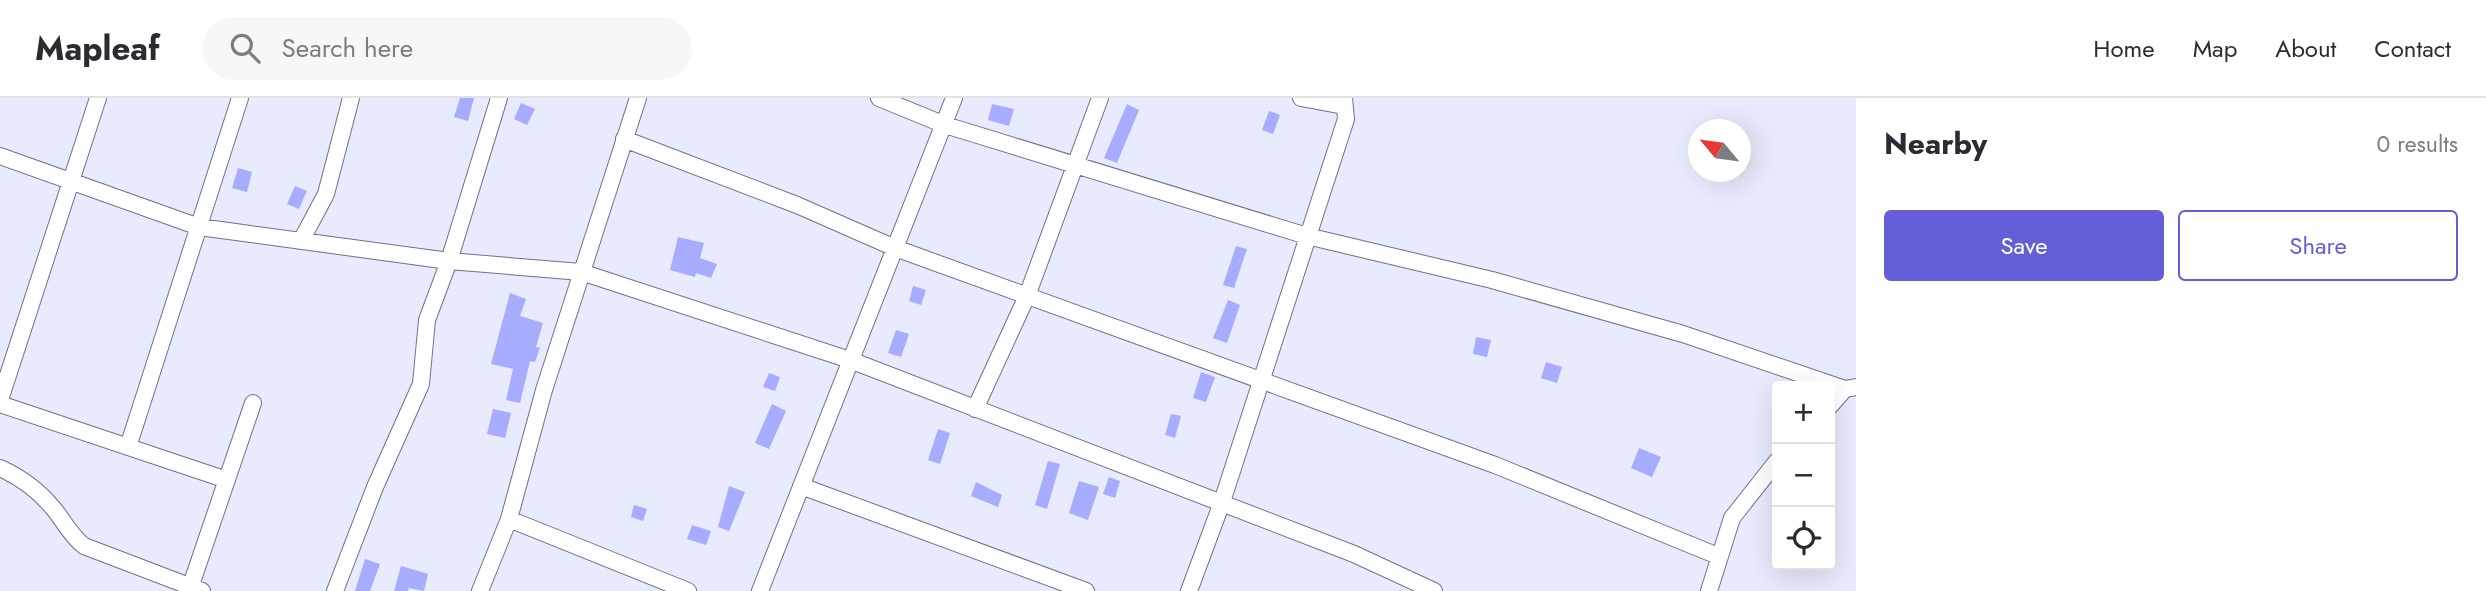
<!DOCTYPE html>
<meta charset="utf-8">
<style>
:root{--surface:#fff;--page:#f7f7f7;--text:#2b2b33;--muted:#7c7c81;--line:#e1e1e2;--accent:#645fd8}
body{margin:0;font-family:Jost,sans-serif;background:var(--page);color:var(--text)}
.controls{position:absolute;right:21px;bottom:21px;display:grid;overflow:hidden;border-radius:7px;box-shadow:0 7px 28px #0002}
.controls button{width:63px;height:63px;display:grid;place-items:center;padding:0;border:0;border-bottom:2px solid var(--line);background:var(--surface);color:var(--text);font:35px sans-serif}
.compass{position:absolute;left:1688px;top:21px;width:63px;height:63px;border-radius:50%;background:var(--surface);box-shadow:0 7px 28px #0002;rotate:299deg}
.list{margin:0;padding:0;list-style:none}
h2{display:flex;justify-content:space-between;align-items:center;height:91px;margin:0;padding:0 28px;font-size:30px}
h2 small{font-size:23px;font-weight:400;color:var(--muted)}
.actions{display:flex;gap:14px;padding:21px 28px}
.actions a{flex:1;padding:16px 0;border:2px solid var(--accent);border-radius:7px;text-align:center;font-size:24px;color:var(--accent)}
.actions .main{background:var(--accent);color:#fff}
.icon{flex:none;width:38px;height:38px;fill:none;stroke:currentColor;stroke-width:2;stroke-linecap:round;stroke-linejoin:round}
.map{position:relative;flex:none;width:1856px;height:493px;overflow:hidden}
header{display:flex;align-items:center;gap:42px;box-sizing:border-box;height:98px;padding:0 35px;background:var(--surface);border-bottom:2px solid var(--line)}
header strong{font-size:33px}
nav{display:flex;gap:38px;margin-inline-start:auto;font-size:24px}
.search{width:490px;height:63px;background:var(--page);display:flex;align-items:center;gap:18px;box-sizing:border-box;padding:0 24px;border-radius:38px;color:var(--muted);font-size:26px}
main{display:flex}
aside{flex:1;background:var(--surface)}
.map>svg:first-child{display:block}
</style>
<header>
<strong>Mapleaf</strong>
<div class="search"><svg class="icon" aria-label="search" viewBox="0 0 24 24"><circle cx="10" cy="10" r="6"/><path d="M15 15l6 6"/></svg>Search here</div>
<nav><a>Home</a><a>Map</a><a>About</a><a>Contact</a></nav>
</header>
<main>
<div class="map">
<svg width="1856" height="493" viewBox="0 0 1856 493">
<rect width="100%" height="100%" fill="#e8eafd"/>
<path fill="#a7acff" d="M460 0H474L468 23 454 19Z
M521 5 535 11 527 27 514 21Z
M992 6 1014 11 1009 28 988 22Z
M1127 6 1139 12 1117 65 1104 60Z
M1269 13 1280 17 1273 36 1262 32Z
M238 70 252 74 247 94 232 90Z
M295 88 307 93 299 111 287 106Z
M678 139 704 145 700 160 717 166 711 180 696 175 695 179 670 172Z
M1236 148 1247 151 1234 190 1223 187Z
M913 188 926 192 921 207 909 203Z
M510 195 526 201 520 218 543 225 536 249 540 250 535 264 530 263 520 305 506 302 513 271 491 266Z
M1228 202 1240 207 1227 245 1213 240Z
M896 232 909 236 901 259 888 255Z
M1476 239 1491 242 1487 259 1473 256Z
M1546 264 1562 269 1557 285 1541 280Z
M1201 274 1215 279 1206 304 1193 300Z
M769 275 780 279 775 293 763 289Z
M772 306 786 313 769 351 755 345Z
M493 311 511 315 505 340 487 336Z
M1171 316 1181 318 1175 340 1165 337Z
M938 331 950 335 940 366 928 362Z
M1639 350 1661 359 1652 379 1631 370Z
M1048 363 1060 366 1047 411 1035 407Z
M1109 379 1120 383 1115 400 1103 396Z
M1079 383 1099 389 1088 422 1069 415Z
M976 384 1002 397 998 409 971 398Z
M729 388 745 394 729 433 718 429Z
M634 407 647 411 643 423 631 419Z
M692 427 711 433 706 447 687 441Z
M365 461 380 466 370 493H355Z
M401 468 428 476 424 493 409 490 408 493H394Z"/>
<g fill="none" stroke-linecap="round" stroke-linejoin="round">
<g stroke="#6f718c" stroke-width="18">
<path id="minor" d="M879 0 945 27 1307 138 1492 182 1683 236 1845 291 1856 289
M1301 0 1344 8
M624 41 797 107 895 150 1495 367 1718 458
M0 58 199 129 449 163 581 174 850 262 1354 456 1434 493
M301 143 326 96 351 0
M0 302 98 0
M0 306 227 382
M1830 308 1845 291
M975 311 1027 198 1100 0
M128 349 240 0
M0 370C20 379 39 393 53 410 64 423 70 437 84 448L202 493
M801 388 1086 493
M509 421 688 493
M189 493 253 305
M335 493 375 389 421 286 427 222 449 163 499 0
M480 493 509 421 544 292 638 0
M760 493 954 0
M1189 493 1221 407 1346 21 1344 0
M1709 493 1732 420 1777 363"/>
</g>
<use href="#minor" stroke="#fff" stroke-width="16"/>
</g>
</svg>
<div class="controls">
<button>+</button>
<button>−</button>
<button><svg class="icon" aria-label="locate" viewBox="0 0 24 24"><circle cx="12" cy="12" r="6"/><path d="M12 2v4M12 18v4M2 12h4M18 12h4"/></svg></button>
</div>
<svg class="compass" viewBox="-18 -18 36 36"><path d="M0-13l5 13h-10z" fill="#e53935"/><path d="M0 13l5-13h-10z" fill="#7c7c81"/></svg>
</div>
<aside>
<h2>Nearby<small>0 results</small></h2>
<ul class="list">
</ul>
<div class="actions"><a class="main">Save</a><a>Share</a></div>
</aside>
</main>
